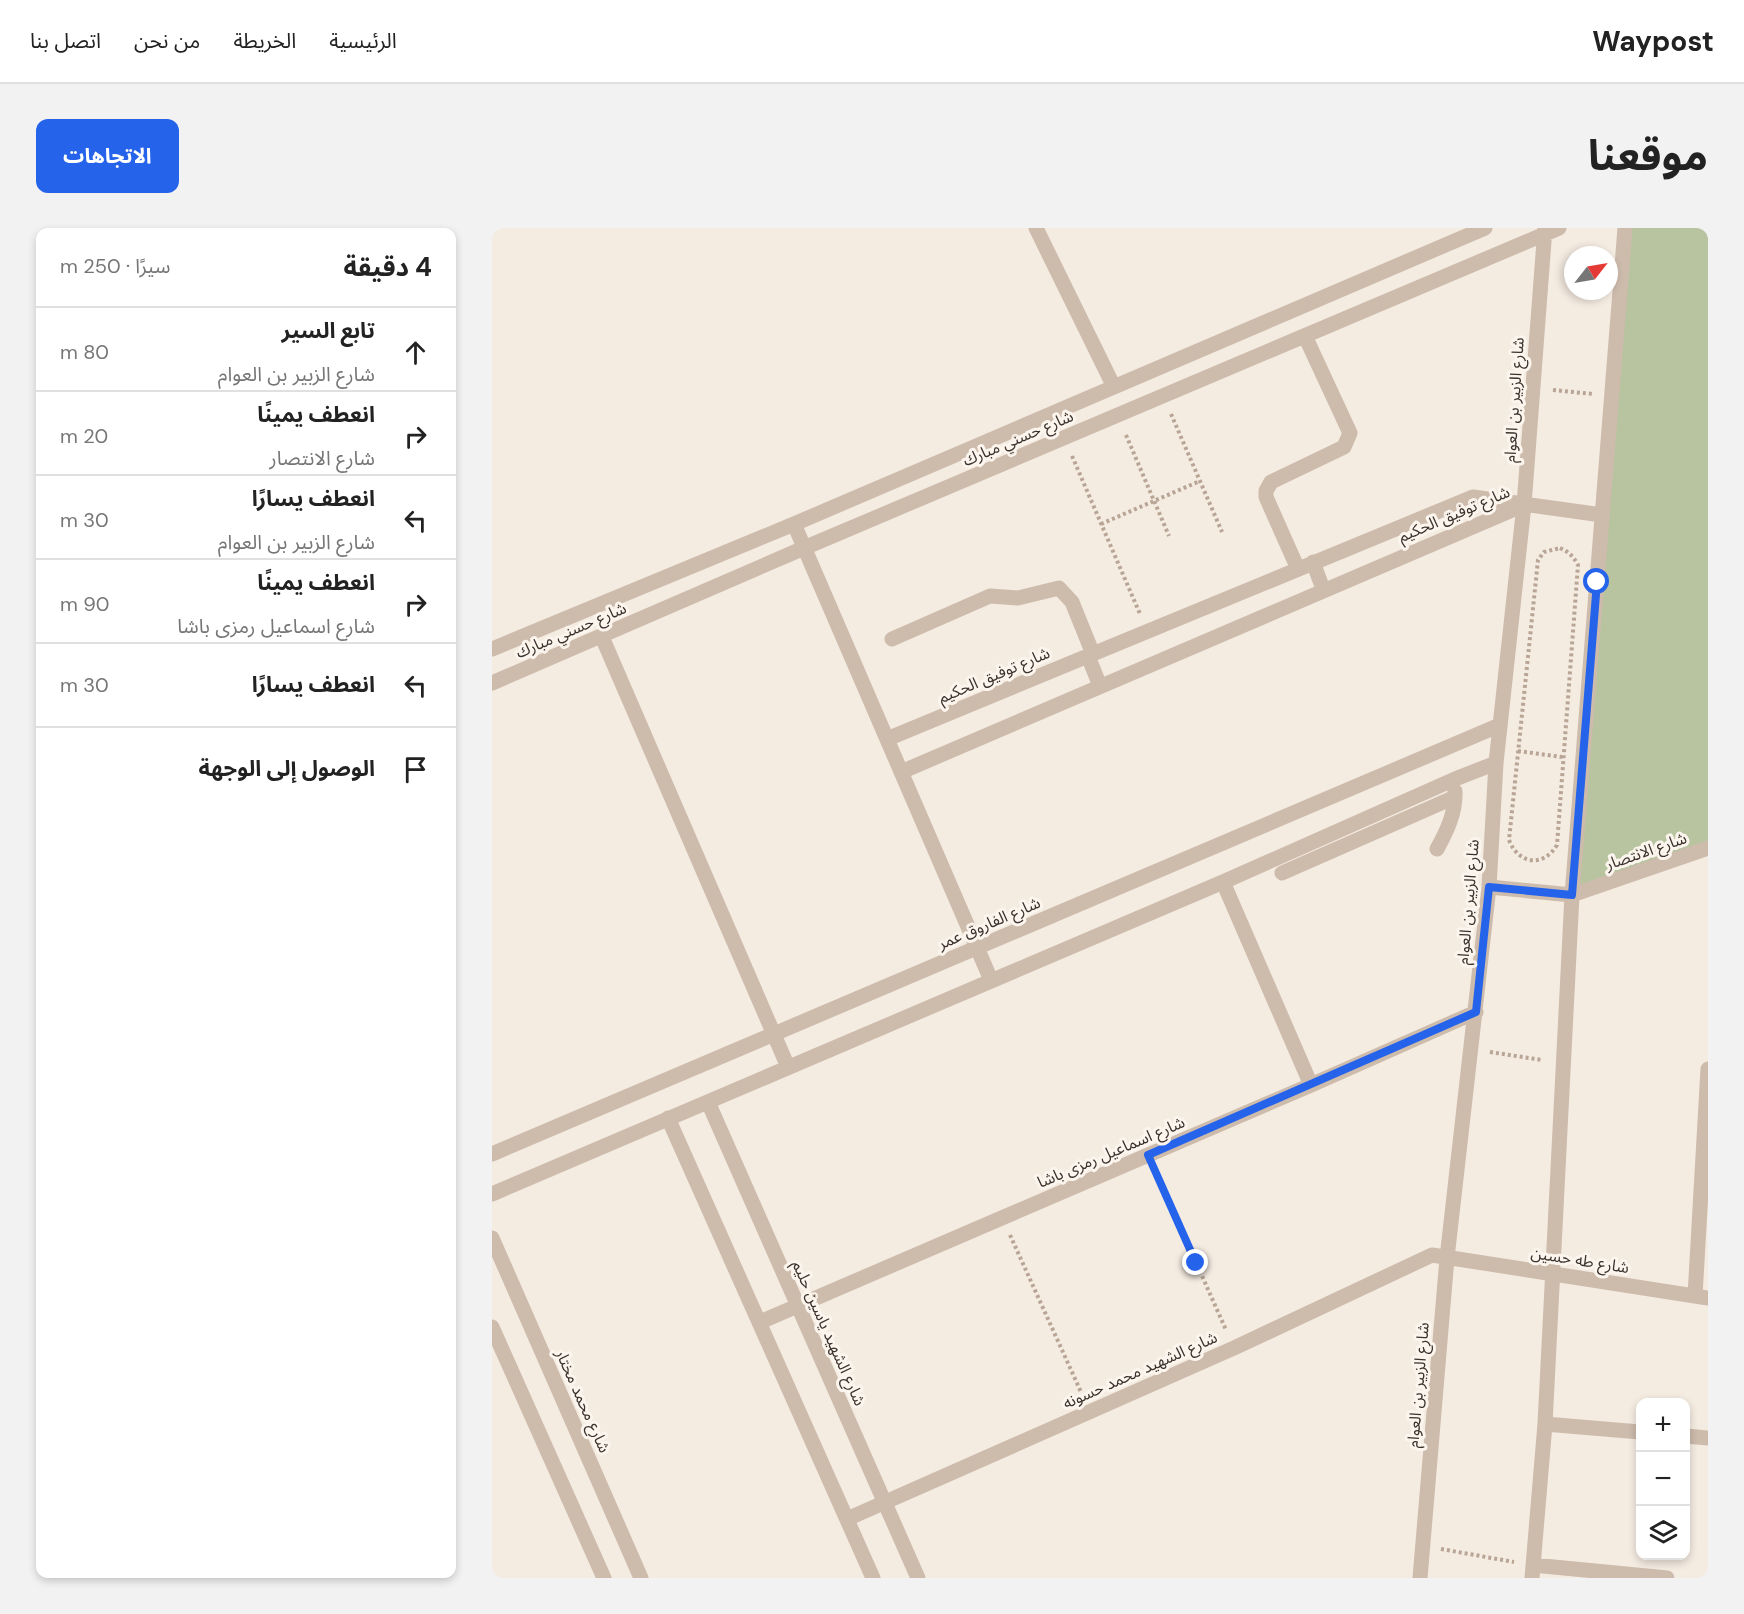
<!DOCTYPE html>
<html lang="ar">
<meta charset="utf-8">
<style>
:root{--surface:#fff;--page:#f2f2f2;--text:#222;--muted:#767676;--line:#e0e0e0;--accent:#2563eb}
body{margin:0;font-family:"DM Sans","Noto Sans Arabic",sans-serif;background:var(--page);color:var(--text);direction:rtl}
.controls{position:absolute;right:18px;bottom:18px;display:grid;overflow:hidden;border-radius:12px;box-shadow:0 3px 9px #0003}
.controls button{width:54px;height:54px;display:grid;place-items:center;padding:0;border:0;border-bottom:2px solid var(--line);background:var(--surface);color:var(--text);font:30px sans-serif}
.compass{position:absolute;left:1072px;top:18px;width:54px;height:54px;border-radius:50%;background:var(--surface);box-shadow:0 3px 9px #0003;rotate:59deg}
.stop{position:absolute;width:18px;height:18px;margin:-14px;border:4px solid #2563eb;border-radius:50%;background:#fff}
.stop.end{background:#2563eb;border-color:#fff;box-shadow:0 2px 6px #0008}
.list{margin:0;padding:0;list-style:none}
h2{display:flex;justify-content:space-between;align-items:center;height:78px;margin:0;padding:0 24px;font-size:26px}
h2 small{font-size:20px;font-weight:400;color:var(--muted)}
.list li{display:grid;grid-template-columns:39px 1fr auto;gap:18px;align-items:center;box-sizing:border-box;height:84px;padding:0 24px;border-top:2px solid var(--line)}
.list b{display:block;font-size:22px;white-space:nowrap}
.list p{margin:0;font-size:20px;white-space:nowrap;color:var(--muted)}
.list em{font-size:20px;font-style:normal;color:var(--muted)}
.icon{flex:none;width:33px;height:33px;fill:none;stroke:currentColor;stroke-width:2;stroke-linecap:round;stroke-linejoin:round}
.map{position:relative;flex:none;width:1216px;height:1350px;overflow:hidden;direction:ltr;border-radius:12px}
header{display:flex;align-items:center;gap:36px;box-sizing:border-box;height:84px;padding:0 30px;background:var(--surface);border-bottom:2px solid var(--line)}
header strong{font-size:28px}
nav{display:flex;gap:33px;margin-inline-start:auto;font-size:21px}
.intro{display:flex;align-items:center;justify-content:space-between;box-sizing:border-box;height:144px;padding:0 36px}
h1{margin:0;font-size:42px}
.button{padding:15px 27px;border-radius:12px;background:var(--accent);color:#fff;font-size:21px;font-weight:700}
main{display:flex;gap:36px;padding:0 36px}
aside{flex:1;background:var(--surface);border-radius:12px;box-shadow:0 3px 9px #0003}
.map>svg:first-child{display:block}
</style>
<header>
<strong>Waypost</strong>
<nav><a>الرئيسية</a><a>الخريطة</a><a>من نحن</a><a>اتصل بنا</a></nav>
</header>
<div class="intro"><h1>موقعنا</h1><a class="button">الاتجاهات</a></div>
<main>
<div class="map">
<svg width="1216" height="1350" viewBox="0 0 1216 1350">
<rect width="100%" height="100%" fill="#f4ebe1"/>
<path fill="#b8c4a0" d="M1139 0H1216V614L1085 661Z"/>
<g fill="none" stroke-linecap="round" stroke-linejoin="round">
<path stroke="#b9a596" stroke-width="4" stroke-dasharray="3 3" stroke-linecap="butt" d="M1061 162 1101 166
M679 186 730 304
M634 207 677 308
M580 228 648 386
M609 296 708 253
M1068 320C1077 324 1081 328 1086 337L1065 617C1051 640 1026 636 1017 612L1046 332 1052 324Z
M1026 523 1070 529
M998 824 1050 832
M664 944 734 1102
M518 1007 589 1164
M949 1321 1022 1334"/>
<path stroke="#cdbbac" stroke-width="15" d="M544 0 622 159
M302 296 499 752
M821 334 831 361
M806 341 774 269V263L779 254 852 219 858 205 813 108
M110 409 296 839
M400 411 498 368 526 370 567 360 580 374 601 426
M0 421 302 296 993 0
M596 428 608 458
M0 455 312 320 1067 0
M395 511 981 269 1110 287
M409 544 1032 277
M945 621C955 603 964 584 963 563
M790 645 963 569
M731 654 819 857
M997 659 1080 667 1216 620
M216 874 426 1350
M176 890 381 1350
M0 926 1008 497
M0 966 731 654 963 551 1004 535
M0 1010 149 1350
M1203 1068 1216 841
M268 1094 819 857 984 784
M0 1099 112 1350
M1053 1196 1148 1204
M1194 1208 1216 1210
M355 1291 742 1120 940 1027 1216 1070
M1041 1337 1175 1350
M928 1350 955 1030 997 659 1004 535 1032 277 1053 0
M1040 1350 1053 1196 1080 667 1133 0"/>
</g>
<g fill="none" stroke-linecap="round" stroke-linejoin="round">
<path stroke="#2563eb" stroke-width="8" d="M704 1035 656 927 984 784 997 659 1080 667 1105 354"/>
</g>
<g text-anchor="middle" dominant-baseline="central" stroke-width="6" stroke-linejoin="round" paint-order="stroke">
<g font-size="16" fill="#3b302b" stroke="#fbf5ee">
<text transform="translate(1022 172) rotate(-86)">شارع الزبير بن العوام</text>
<text transform="translate(526 210) rotate(-23)">شارع حسني مبارك</text>
<text transform="translate(962 286) rotate(-23)">شارع توفيق الحكيم</text>
<text transform="translate(79 402) rotate(-23)">شارع حسني مبارك</text>
<text transform="translate(502 447) rotate(-23)">شارع توفيق الحكيم</text>
<text transform="translate(1154 623) rotate(-19)">شارع الانتصار</text>
<text transform="translate(976 674) rotate(-85)">شارع الزبير بن العوام</text>
<text transform="translate(497 695) rotate(-23)">شارع الفاروق عمر</text>
<text transform="translate(619 924) rotate(-23)">شارع اسماعيل رمزى باشا</text>
<text transform="translate(1088 1032) rotate(9)">شارع طه حسين</text>
<text transform="translate(337 1105) rotate(66)">شارع الشهيد ياسين حليم</text>
<text transform="translate(648 1142) rotate(-24)">شارع الشهيد محمد حسونه</text>
<text transform="translate(926 1157) rotate(-85)">شارع الزبير بن العوام</text>
<text transform="translate(91 1173) rotate(66)">شارع محمد مختار</text>
</g>
</g>
</svg>
<div class="controls">
<button>+</button>
<button>−</button>
<button><svg class="icon" aria-label="layers" viewBox="0 0 24 24"><path d="M12 4l9 5-9 5-9-5zM3 14l9 5 9-5"/></svg></button>
</div>
<svg class="compass" viewBox="-18 -18 36 36"><path d="M0-13l5 13h-10z" fill="#e53935"/><path d="M0 13l5-13h-10z" fill="#767676"/></svg>
<div class="stop" style="left:1105px;top:354px"></div>
<div class="stop end" style="left:704px;top:1035px"></div>
</div>
<aside>
<h2>4 دقيقة<small>سيرًا · 250 m</small></h2>
<ul class="list">
<li><svg class="icon" aria-label="ahead" viewBox="0 0 24 24"><path d="M12 20V5M6 11l6-6 6 6"/></svg><div><b>تابع السير</b><p>شارع الزبير بن العوام</p></div><em>80 m</em></li>
<li><svg class="icon" aria-label="right" viewBox="0 0 24 24"><path d="M7 20v-9h11M14 6l5 5-5 5"/></svg><div><b>انعطف يمينًا</b><p>شارع الانتصار</p></div><em>20 m</em></li>
<li><svg class="icon" aria-label="left" viewBox="0 0 24 24"><path d="M17 20v-9H6M10 6l-5 5 5 5"/></svg><div><b>انعطف يسارًا</b><p>شارع الزبير بن العوام</p></div><em>30 m</em></li>
<li><svg class="icon" aria-label="right" viewBox="0 0 24 24"><path d="M7 20v-9h11M14 6l5 5-5 5"/></svg><div><b>انعطف يمينًا</b><p>شارع اسماعيل رمزى باشا</p></div><em>90 m</em></li>
<li><svg class="icon" aria-label="left" viewBox="0 0 24 24"><path d="M17 20v-9H6M10 6l-5 5 5 5"/></svg><div><b>انعطف يسارًا</b></div><em>30 m</em></li>
<li><svg class="icon" aria-label="arrive" viewBox="0 0 24 24"><path d="M6 21V4h12l-3 4 3 4H6"/></svg><div><b>الوصول إلى الوجهة</b></div></li>
</ul>
</aside>
</main>
